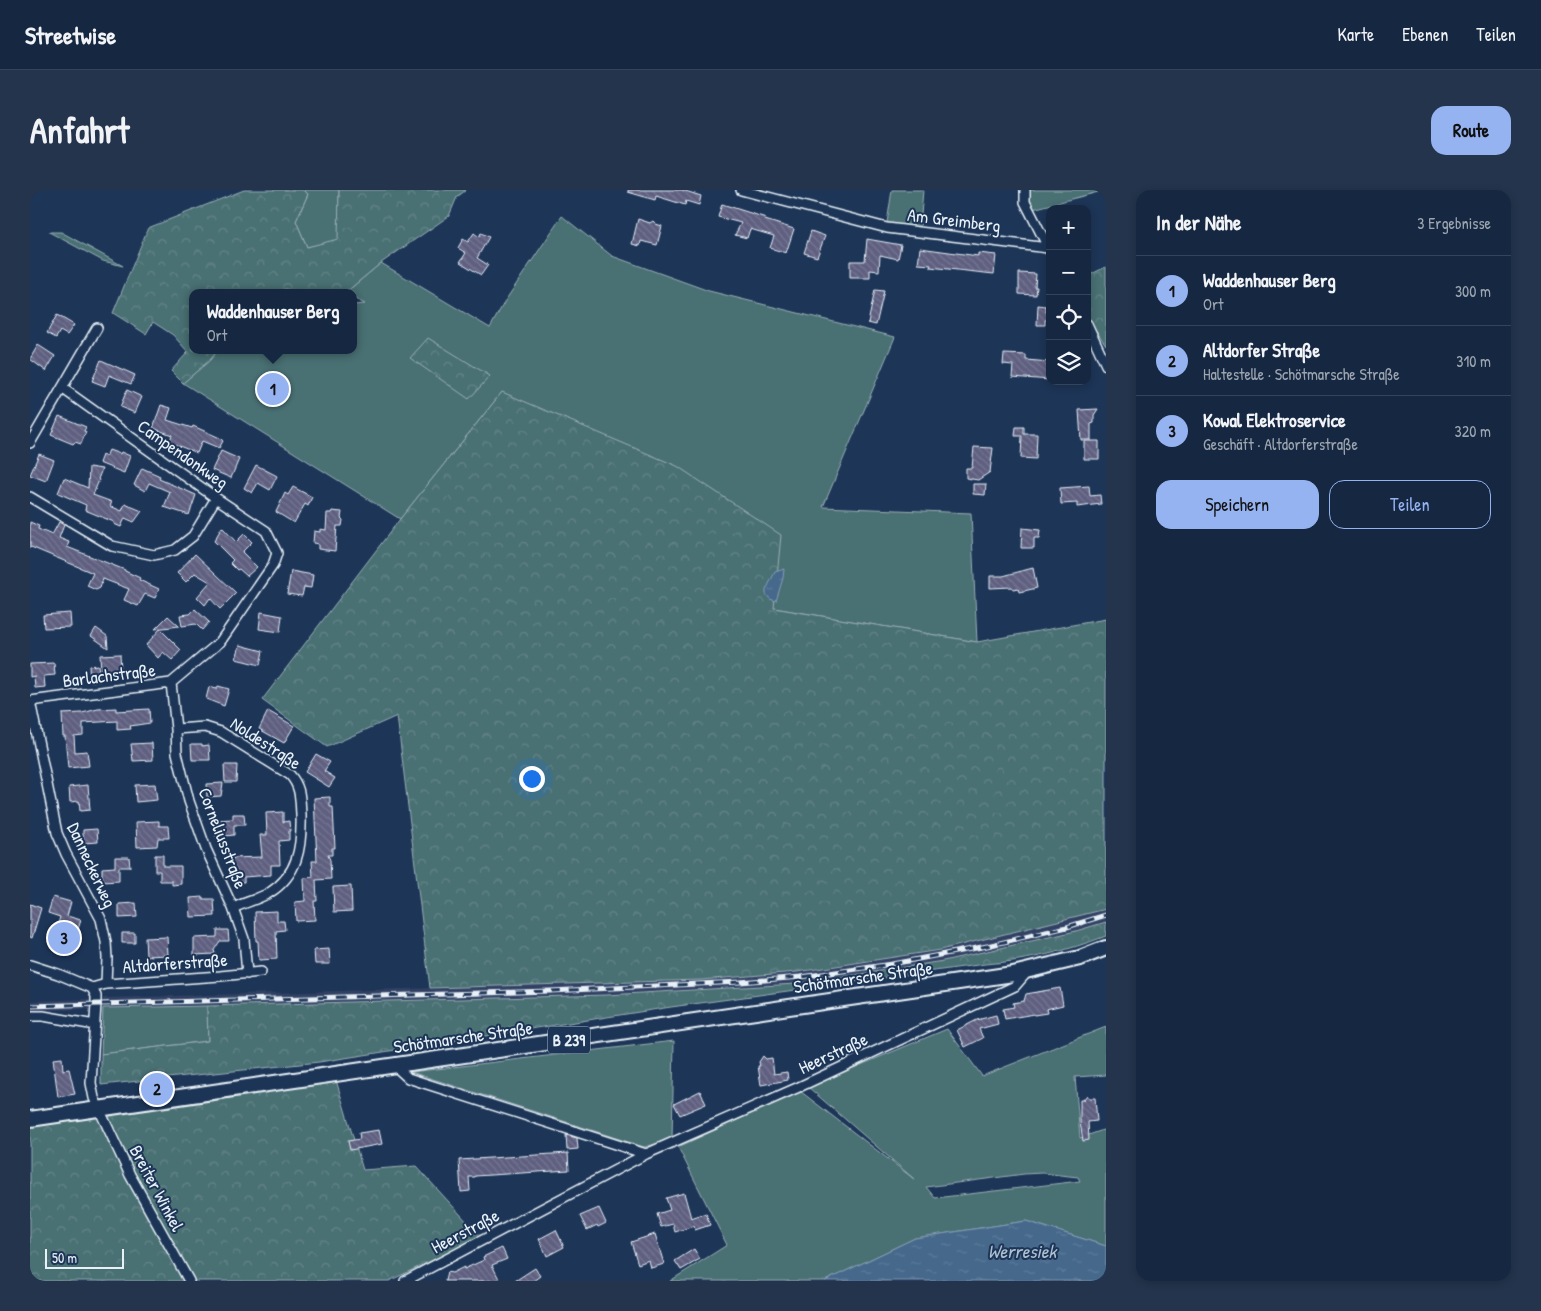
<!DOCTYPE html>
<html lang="de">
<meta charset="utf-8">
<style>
:root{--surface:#162841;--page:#23344c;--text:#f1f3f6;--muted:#9ea6b1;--line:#35445a;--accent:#95b2f1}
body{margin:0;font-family:"Patrick Hand",sans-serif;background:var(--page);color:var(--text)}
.controls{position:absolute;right:15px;top:15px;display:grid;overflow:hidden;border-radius:10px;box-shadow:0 2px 8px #0003}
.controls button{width:45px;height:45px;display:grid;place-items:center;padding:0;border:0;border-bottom:1px solid var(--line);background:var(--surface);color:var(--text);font:25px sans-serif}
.scale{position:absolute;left:15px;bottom:12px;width:79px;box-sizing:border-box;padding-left:5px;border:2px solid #e8f1f8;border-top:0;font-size:14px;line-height:18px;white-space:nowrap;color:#e8f1f8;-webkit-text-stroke:4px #1d3557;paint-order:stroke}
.you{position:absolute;left:501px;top:588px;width:18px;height:18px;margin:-12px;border:4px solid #fff;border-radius:50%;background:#1a73e8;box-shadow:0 0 0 8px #1a73e833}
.badge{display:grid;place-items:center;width:32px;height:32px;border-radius:50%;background:var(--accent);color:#111;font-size:16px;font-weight:700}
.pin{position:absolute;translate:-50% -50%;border:2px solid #fff;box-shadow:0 1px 5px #0006}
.popup{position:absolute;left:159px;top:99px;width:168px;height:65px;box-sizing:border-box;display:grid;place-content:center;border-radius:10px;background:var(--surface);filter:drop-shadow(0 1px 4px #0005);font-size:16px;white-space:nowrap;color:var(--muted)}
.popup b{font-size:19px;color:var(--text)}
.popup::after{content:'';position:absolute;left:50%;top:100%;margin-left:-10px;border:10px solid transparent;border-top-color:var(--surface)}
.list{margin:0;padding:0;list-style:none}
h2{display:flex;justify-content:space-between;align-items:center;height:65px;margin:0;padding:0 20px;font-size:21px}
h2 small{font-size:16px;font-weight:400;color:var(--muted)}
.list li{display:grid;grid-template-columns:32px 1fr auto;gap:15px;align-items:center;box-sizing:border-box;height:70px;padding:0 20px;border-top:1px solid var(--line)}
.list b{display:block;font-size:19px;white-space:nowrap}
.list p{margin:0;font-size:16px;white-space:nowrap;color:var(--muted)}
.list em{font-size:16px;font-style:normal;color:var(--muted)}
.actions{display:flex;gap:10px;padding:15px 20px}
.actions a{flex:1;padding:11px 0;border:1px solid var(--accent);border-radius:15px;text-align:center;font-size:18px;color:var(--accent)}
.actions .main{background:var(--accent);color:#111}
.icon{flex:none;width:28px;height:28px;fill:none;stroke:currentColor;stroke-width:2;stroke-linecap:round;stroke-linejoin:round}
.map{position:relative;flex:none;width:1076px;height:1091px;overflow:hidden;border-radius:15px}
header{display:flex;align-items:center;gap:30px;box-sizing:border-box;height:70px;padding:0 25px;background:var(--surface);border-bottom:1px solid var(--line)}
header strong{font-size:24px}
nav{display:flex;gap:28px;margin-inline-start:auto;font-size:18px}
.intro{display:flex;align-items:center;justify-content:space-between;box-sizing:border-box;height:120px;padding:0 30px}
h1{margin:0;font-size:35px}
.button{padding:12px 22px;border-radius:15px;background:var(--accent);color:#111;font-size:18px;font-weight:700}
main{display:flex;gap:30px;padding:0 30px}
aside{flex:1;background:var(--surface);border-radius:15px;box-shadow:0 2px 8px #0003}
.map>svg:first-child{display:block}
</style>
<header>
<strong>Streetwise</strong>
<nav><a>Karte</a><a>Ebenen</a><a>Teilen</a></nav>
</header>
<div class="intro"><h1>Anfahrt</h1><a class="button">Route</a></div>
<main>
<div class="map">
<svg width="1076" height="1091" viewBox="0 0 1076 1091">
<defs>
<pattern id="forest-crowns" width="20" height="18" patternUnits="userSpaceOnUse" patternTransform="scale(1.25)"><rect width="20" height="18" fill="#4a7073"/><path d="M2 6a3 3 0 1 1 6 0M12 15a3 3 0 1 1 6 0" fill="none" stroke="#648588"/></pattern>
<pattern id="water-ripples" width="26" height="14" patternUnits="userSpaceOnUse" patternTransform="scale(1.25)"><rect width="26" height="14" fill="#44678b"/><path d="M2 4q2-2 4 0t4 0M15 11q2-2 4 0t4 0" fill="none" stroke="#5f7d9c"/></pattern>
<pattern id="building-back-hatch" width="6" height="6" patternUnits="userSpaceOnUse" patternTransform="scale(1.25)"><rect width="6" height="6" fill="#5f5e80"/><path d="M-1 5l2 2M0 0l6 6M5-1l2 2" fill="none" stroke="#767693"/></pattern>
</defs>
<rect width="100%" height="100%" fill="#1d3557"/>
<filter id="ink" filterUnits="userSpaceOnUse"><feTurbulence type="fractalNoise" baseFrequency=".02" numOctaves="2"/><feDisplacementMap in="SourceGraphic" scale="10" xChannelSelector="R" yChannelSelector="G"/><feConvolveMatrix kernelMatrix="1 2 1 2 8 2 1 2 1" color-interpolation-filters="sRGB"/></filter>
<g filter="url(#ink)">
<path fill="#314163" d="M1076 719V732L1046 741 913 771 766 794 577 805 177 816 73 818V808L671 790 767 782 910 760Z
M60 809V819L0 821V811Z"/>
<path fill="#4a7073" stroke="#99b0b6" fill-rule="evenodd" d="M274 0H309V50L277 57 266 31 278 4Z
M862 0H893L890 38 857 33Z
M995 0H1076L999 20Z
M532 26 582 66 679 101 865 147 793 317 941 323 947 452 744 418 472 202 370 329 153 193 180 170 188 160H323V115L335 114 323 108V103H315L351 73 460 138 475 111Z
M19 42H31L93 76 73 71Z
M177 816 178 851 71 864 73 818Z
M1076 837V885L1045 887 1050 948 1076 939V1056L996 1031 885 1048 795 1091H640L697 1055 648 957 770 901 884 989 778 897 917 839 952 886ZM1012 983 1048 987 1050 991 905 1008 896 997 994 984Z
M644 851 642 950 614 957 381 882Z"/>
<path fill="url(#forest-crowns)" stroke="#99b0b6" d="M214 0H272L278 4 266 31 277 57 308 49 309 0H436L427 7 419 26 351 73 315 103H271L255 99 246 103H163V160H188L180 170 153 193 141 181 158 162 143 145 123 132 116 144 83 123 118 38Z
M1076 77V155L1057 127V86Z
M398 148 460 186 439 209 380 168Z
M472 202 647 276 751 345 744 418 947 452 1076 429V719L910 760 767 782 671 790 400 798 367 526 297 557 232 510 370 329Z
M1076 732V746C1037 761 997 771 955 774L641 817 289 872 71 895V864L178 851 177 816 577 805 766 794 913 771 1046 741Z
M306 890 333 980 386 976 451 1047 359 1091H0V936Z"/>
<path fill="url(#water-ripples)" stroke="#869eb7" d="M754 379 753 388 746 411 740 409 736 404V400L745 382Z
M996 1031 1076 1056V1091H795L885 1048Z"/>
<path fill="url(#building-back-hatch)" stroke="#e8f1f8" d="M598 0H652L671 6 669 15 656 11 655 15 626 6 625 10 598 2Z
M692 14 736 28 735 30 764 39 756 63 740 58 744 46 720 39 717 48 705 45 711 33 688 27Z
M608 29 620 33 623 31 626 34 632 36 627 55 611 51 610 56 602 54Z
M781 41 795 46 787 67 774 63Z
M444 43 449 47 451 43 459 47 447 68 458 75 451 85 430 72 436 63 428 58 429 56 433 49 438 52Z
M837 49 871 55 868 69 850 65 849 81 840 80V88H820V71H835Z
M890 58 948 66V63L966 65 964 84 900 77 901 75 888 74Z
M989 83 1006 84 1005 97H1007L1006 105 989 104Z
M845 100 854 101 846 135 838 133Z
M1008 115 1016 116V122H1020V130H1015V135H1007Z
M27 125 44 135 37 145 30 141 26 148 17 143Z
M8 155 25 166 16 181 0 169Z
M974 164 996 165V170L1020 172V190L982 187 983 175 973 174Z
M71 170 105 185 101 194 79 185 75 196 62 191Z
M97 200 112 207 105 223 90 217Z
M131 215 141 218 137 230 162 238 163 236 190 248 193 251 189 258 172 251 167 263 139 252 142 245 123 238Z
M1068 219 1064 225V233L1061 234V250H1051L1049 220Z
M29 226 56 237 54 241 56 242 51 254 45 252 43 254 21 245Z
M986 237H994V244H1007L1006 269 991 268 992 246H985Z
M1054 251H1069V269H1054Z
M944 257 963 258 960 282 948 290 936 288V278H942Z
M79 260 90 264 91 262 100 266 94 283 69 273 72 265 76 267Z
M191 261 209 269 201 288 182 280Z
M9 264 24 270 16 291 0 285Z
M226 275 247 286 240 300 228 293 222 303 214 298Z
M59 277 72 279 68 289 69 290 63 305 82 312 80 316 92 321 95 314 112 321 104 332 95 328 91 337 84 334V332L55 320 56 315 28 303 34 288 58 298Z
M112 278 130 286 129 289 166 305 159 325 134 317 140 302 119 293 115 301 104 295Z
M943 294H956L955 305 943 304Z
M1059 296 1060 306 1070 305 1071 314 1047 317V313L1031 314 1030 298Z
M263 297 282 307 278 316 275 314 264 333 246 322 255 303 258 305Z
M302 321 312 322 311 328 313 330 312 336H307L305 361 288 359V354L283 353 284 341 290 342V339L296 340 297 323H301Z
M0 332 9 336 8 339 22 345 29 332 34 335 29 348 39 352 37 357 95 380V381L110 388 109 390 129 399 125 408 115 404 108 416 94 410 99 399 73 389 70 398 66 400 57 396 63 383 1 357 0 358Z
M192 337 206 352 214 344 222 352 212 362 227 377 217 386 209 379 207 380 200 373 203 370 184 351Z
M992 338 1010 340 1009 348H1004V358H991Z
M165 364 206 403 190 419 180 408 175 415 167 407 180 392 165 383 156 392 147 383Z
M1003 378 1007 398 989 402 988 398 983 399 982 397 960 398V386H973Z
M261 381 283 385 281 398 274 397 272 406 257 404Z
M165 419 179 432 172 440 166 434 152 436 150 425 160 424Z
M231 422 252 426 250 442 229 439Z
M40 423 41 437 14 438 13 425Z
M138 426 149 436 125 439Z
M66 438 77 446 78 458 61 446Z
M130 439 151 460 142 470 133 462 128 468 116 455Z
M210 455 233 461 230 475 206 469Z
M90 464 91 480 71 481 70 465Z
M24 473 25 485 14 486 15 497 5 498 4 486 0 487V474Z
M68 475 70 491H60L59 476Z
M188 496 199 499 194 516 176 509 179 497 187 499Z
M86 518V521L119 519 120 533 100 536 101 539 87 540V531L53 533V545L44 546 45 562 57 561 59 576 38 578 35 546H33L32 524 52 523 68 519Z
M238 521 264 536 254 553 229 539Z
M122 553 123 570 103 571 101 554Z
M161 554H172V556L179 555 180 570H162Z
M286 564 300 572 294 581 305 588 299 597 275 582Z
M194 575H207L206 592H195Z
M193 593 191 606 177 607 176 594Z
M125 594 127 610 106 612 105 595Z
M58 595 60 620 50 621 49 611 40 612 39 597Z
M300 607V617H303L305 658H302V665H298L300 670 301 689 286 690 287 711H284L285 730 266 731 265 712 275 711 274 688 283 687 282 671H287L284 608Z
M253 622V632L259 631 260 641H259V650L249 651 250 675H241V685L214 687V692H205V687H203L202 668 232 667 230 645H237L236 623Z
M203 624H214L215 635H204V645L186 647 185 630 203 629Z
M129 631V636H138L139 648H128L127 656 107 657 106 632Z
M67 639 68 652 53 653V640Z
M125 665H133V676H151V694L142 695V691H130V681H125Z
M85 667H99L100 677H89V691L72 692V678L85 677Z
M321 696 322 721 304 722 303 697Z
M23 707 41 712 37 726 51 730 41 760 33 758 32 760 21 757 30 727 18 723Z
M173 707V709H184L185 726 161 727 160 708Z
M106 713 107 727 89 728V714Z
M0 714 11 718 2 748 0 747Z
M247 721V731H254L255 740 246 741 247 769 229 770 228 751H226L225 722Z
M187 740H198L199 751H190L184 760 185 764 164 765V748L187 747Z
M92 743H105V753H92Z
M137 747 138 765 116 766 115 748Z
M299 759 300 774H285L284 760Z
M1030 798 1033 815 1016 819 1017 823 1004 825V824L975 829 973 819 984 817 983 813 994 811 996 804Z
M966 825 968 834 949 839 953 848 935 857 927 840 947 830Z
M733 866 736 869 742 868 744 884 757 882 758 890 731 895 728 876H730L729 872Z
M32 868 33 880 39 879 45 904 28 907 23 869Z
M670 901 676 914 650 925 644 914Z
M1057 905 1059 908H1065L1067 931 1058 932 1059 950 1053 951 1050 932V910H1053Z
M349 940 352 954 320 960 318 951 330 949 329 943Z
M536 945 547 948 548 959 537 960Z
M538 963 539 980 445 986V987H439L440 1001 431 1002 429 970Z
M654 1003 661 1028 676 1023 680 1035 665 1040 664 1036 645 1042 643 1034 631 1037 627 1024 640 1020 636 1008Z
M569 1018 576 1033 568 1037 567 1035 557 1040 550 1026Z
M526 1040 534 1057 517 1066 509 1049Z
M625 1044 634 1074 621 1078 619 1070 608 1074 601 1052Z
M472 1058 477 1069 462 1075 470 1091H415L417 1082 422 1083 434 1077V1079L454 1070 453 1067Z
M664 1059 670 1069 651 1080 645 1071Z
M505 1078 510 1086 503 1091H485Z"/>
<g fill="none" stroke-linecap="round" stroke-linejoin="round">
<g stroke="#e8f1f8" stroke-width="12">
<path id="street" d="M711 0 857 38 1018 58
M995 0V12L1020 61
M1057 134 1076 175
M0 253 67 138
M0 307 82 356 124 365 145 360 163 346 186 308
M141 493 146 539 147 563 159 611 176 659 203 718 214 749 217 784
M0 511 141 493 190 452 243 375 247 363 236 341 186 308 32 198
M0 511 27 643 36 664 71 729 76 752 77 768 76 794
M146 539 175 537 191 542 260 585C271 597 270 609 271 625 272 657 268 685 239 703 228 709 214 713 203 718
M0 775 28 784 62 798 76 794 190 786 231 782
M62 798 66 806V814L61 893 64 908 100 985 159 1091
M0 826H13L65 835
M365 876 378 888 616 964
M375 1091 616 964 769 897 985 796 998 781"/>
</g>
<g stroke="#e8f1f8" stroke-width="18">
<path id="primary" d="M0 929 983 784 1050 768 1076 758"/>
</g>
<use href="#street" stroke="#1d3557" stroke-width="9"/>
<use href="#primary" stroke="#1d3557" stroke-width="14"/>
<g stroke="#e8f1f8" stroke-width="5">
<path id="rail" d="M0 816 520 801 710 792 771 787 862 774 957 756 1037 737 1076 725"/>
</g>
<use href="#rail" stroke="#1d3557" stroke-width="3" stroke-dasharray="9" stroke-linecap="butt"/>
</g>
</g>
<g text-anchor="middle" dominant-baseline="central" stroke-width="4" stroke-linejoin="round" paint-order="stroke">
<rect fill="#1d3557" stroke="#abb9c8" stroke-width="1" x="518" y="836.5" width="42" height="27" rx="4"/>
<g font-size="16" font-weight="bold" fill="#e8f1f8">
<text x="539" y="850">B 239</text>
</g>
<g font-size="18" fill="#e8f1f8" stroke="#1d3557">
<text transform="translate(924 30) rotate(7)">Am Greimberg</text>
<text transform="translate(153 264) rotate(35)">Campendonkweg</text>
<text transform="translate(79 485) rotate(-7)">Barlachstraße</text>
<text transform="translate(236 553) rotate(33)">Noldestraße</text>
<text transform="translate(193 648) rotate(69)">Corneliusstraße</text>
<text transform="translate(62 675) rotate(65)">Danneckerweg</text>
<text transform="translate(145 773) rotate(-4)">Altdorferstraße</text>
<text transform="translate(833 787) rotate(-8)">Schötmarsche Straße</text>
<text transform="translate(433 847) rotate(-8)">Schötmarsche Straße</text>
<text transform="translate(803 863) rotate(-25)">Heerstraße</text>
<text transform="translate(127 998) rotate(62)">Breiter Winkel</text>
<text transform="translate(435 1041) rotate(-28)">Heerstraße</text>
</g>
<g font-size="19" font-style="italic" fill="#afc1d2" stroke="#1d3557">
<text x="992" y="1061">Werresiek</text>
</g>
</g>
</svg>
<div class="controls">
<button>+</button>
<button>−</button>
<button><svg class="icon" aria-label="locate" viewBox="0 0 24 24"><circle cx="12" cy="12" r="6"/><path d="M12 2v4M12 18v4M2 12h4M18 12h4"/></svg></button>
<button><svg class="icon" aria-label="layers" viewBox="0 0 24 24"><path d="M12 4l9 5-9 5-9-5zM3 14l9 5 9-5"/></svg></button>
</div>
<div class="scale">50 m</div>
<div class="you"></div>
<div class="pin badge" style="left:243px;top:199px">1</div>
<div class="popup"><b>Waddenhauser Berg</b>Ort</div>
<div class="pin badge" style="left:127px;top:899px">2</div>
<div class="pin badge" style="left:34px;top:748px">3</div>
</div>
<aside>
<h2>In der Nähe<small>3 Ergebnisse</small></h2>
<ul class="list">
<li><span class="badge">1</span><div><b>Waddenhauser Berg</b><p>Ort</p></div><em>300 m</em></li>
<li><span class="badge">2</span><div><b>Altdorfer Straße</b><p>Haltestelle · Schötmarsche Straße</p></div><em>310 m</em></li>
<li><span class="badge">3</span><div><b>Kowal Elektroservice</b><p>Geschäft · Altdorferstraße</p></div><em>320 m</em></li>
</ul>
<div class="actions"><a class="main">Speichern</a><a>Teilen</a></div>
</aside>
</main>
